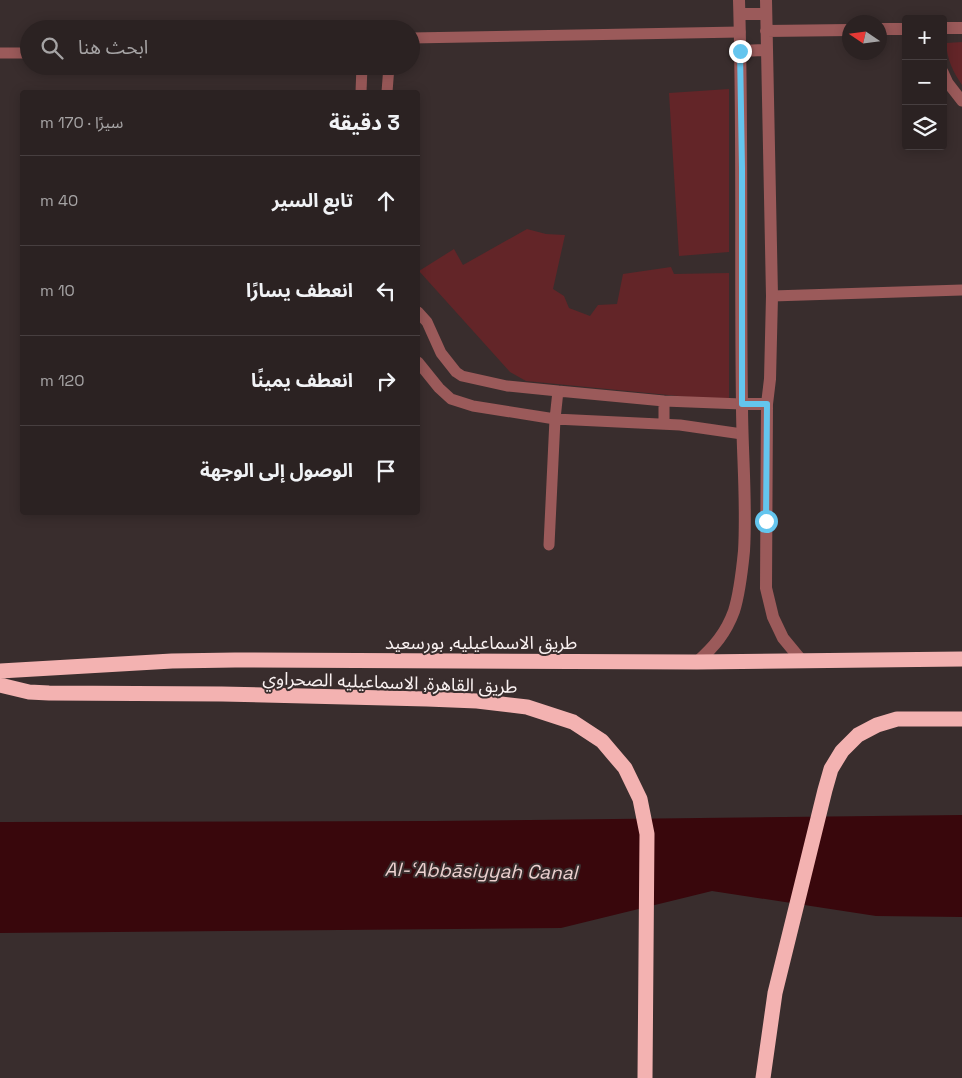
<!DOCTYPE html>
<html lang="ar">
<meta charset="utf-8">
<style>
:root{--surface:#2b2222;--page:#332a2a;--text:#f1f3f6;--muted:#a6a4a5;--line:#473f40}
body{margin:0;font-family:"Space Grotesk","Noto Sans Arabic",sans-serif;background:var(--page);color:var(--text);direction:rtl}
.controls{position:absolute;right:15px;top:15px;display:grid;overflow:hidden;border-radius:5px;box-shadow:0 2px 12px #0003}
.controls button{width:45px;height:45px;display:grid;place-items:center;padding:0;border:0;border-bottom:1px solid var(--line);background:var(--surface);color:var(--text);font:25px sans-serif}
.compass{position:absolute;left:842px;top:15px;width:45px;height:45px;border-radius:50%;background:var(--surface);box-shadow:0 2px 12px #0003;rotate:283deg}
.stop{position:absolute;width:15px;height:15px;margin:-11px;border:4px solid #64c5ee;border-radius:50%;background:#fff}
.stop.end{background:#64c5ee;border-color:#fff;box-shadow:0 1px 5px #0008}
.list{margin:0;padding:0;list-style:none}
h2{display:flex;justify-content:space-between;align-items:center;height:65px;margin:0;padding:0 20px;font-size:21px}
h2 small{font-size:16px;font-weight:400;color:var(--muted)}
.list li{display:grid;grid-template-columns:32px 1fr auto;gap:15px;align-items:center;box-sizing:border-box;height:90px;padding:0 20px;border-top:1px solid var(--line)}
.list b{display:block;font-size:19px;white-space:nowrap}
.list em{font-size:16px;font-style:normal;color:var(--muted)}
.icon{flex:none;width:28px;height:28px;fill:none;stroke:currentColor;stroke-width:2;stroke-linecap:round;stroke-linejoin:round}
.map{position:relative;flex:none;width:962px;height:1078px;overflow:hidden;direction:ltr}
.search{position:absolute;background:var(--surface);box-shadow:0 2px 12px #0003;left:20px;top:20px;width:400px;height:55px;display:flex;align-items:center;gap:12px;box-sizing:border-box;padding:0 18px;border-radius:28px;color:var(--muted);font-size:19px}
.panel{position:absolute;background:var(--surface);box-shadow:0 2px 12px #0003;left:20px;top:90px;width:400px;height:425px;border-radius:5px;direction:rtl}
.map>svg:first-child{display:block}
</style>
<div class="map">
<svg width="962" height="1078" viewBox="0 0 962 1078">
<rect width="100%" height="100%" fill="#392d2d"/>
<path fill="#632528" d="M962 42V85C953 72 947 59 946 43Z
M729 89V252L679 256 669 93Z
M527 229 546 234 565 235 553 289 564 296 569 308 590 316 598 305 617 304 623 274 671 267 674 274 729 273V401L526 381 510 372 419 271 454 249 463 265Z"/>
<path fill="#39070c" d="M962 815V917L876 916 712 891 561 928 0 933V822L434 821Z"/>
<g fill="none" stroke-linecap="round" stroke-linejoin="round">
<path stroke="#9b5a5a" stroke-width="11" d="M411 38 740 32
M0 53H29
M943 72 948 83 962 101
M361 92 362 66
M387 92 389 66
M772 296 962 290
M418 312 427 322 441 353 456 372 462 376 507 386 558 391 664 401 742 404
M418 362 439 388 451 399 473 406 555 419 680 425 742 434
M664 401V424
M549 545 555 419 558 391"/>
<path stroke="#9b5a5a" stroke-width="12" d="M766 0 772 296 770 379 767 404 766 588 773 617 783 638 802 661
M740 14H766
M943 28H962
M880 29H906
M766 31 850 30
M740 51 767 50
M742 404H767
M697 662C714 647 726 633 734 611 740 592 742 571 744 551 747 502 742 453 742 404 740 269 743 135 739 0"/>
<path stroke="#f3b2b1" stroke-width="15" d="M0 671 172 661 235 660 697 662 962 659
M0 685 29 692 49 693 222 694 427 699 477 701 527 707 573 722 602 741 625 768 640 799 647 834 645 1078
M763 1078 775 993 825 790 831 769 842 751 858 735 877 725 897 719H962"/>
</g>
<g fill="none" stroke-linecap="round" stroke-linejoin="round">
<path stroke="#64c5ee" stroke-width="6" d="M740 51 742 168V404H767L766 521"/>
</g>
<g text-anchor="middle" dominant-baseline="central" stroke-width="4" stroke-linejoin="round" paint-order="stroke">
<g font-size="18" fill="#f9f1f1" stroke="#392d2d">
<text x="481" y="642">طريق الاسماعيليه, بورسعيد</text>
<text transform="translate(390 682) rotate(2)">طريق القاهرة, الاسماعيليه الصحراوي</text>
</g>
<g font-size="19" font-style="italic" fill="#edd1d0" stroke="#392d2d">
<text transform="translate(481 871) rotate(1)">Al-ʿAbbāsiyyah Canal</text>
</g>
</g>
</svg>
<div class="controls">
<button>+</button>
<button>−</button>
<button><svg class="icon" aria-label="layers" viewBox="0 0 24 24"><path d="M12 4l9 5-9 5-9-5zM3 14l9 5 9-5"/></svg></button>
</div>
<svg class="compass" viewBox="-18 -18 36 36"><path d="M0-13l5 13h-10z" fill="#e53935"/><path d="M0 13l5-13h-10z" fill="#a6a4a5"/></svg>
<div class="stop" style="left:766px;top:521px"></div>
<div class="stop end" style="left:740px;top:51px"></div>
<div class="search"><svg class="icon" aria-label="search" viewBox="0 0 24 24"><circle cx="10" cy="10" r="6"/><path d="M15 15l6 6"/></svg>ابحث هنا</div>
<section class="panel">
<h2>3 دقيقة<small>سيرًا · 170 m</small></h2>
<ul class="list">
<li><svg class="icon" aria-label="ahead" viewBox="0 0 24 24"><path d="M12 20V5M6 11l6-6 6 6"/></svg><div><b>تابع السير</b></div><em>40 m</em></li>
<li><svg class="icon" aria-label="left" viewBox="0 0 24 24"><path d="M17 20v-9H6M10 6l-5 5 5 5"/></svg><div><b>انعطف يسارًا</b></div><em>10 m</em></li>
<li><svg class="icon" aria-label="right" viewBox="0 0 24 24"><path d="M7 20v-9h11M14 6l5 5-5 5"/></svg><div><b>انعطف يمينًا</b></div><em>120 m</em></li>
<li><svg class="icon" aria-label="arrive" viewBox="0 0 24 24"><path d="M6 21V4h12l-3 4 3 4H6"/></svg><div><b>الوصول إلى الوجهة</b></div></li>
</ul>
</section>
</div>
